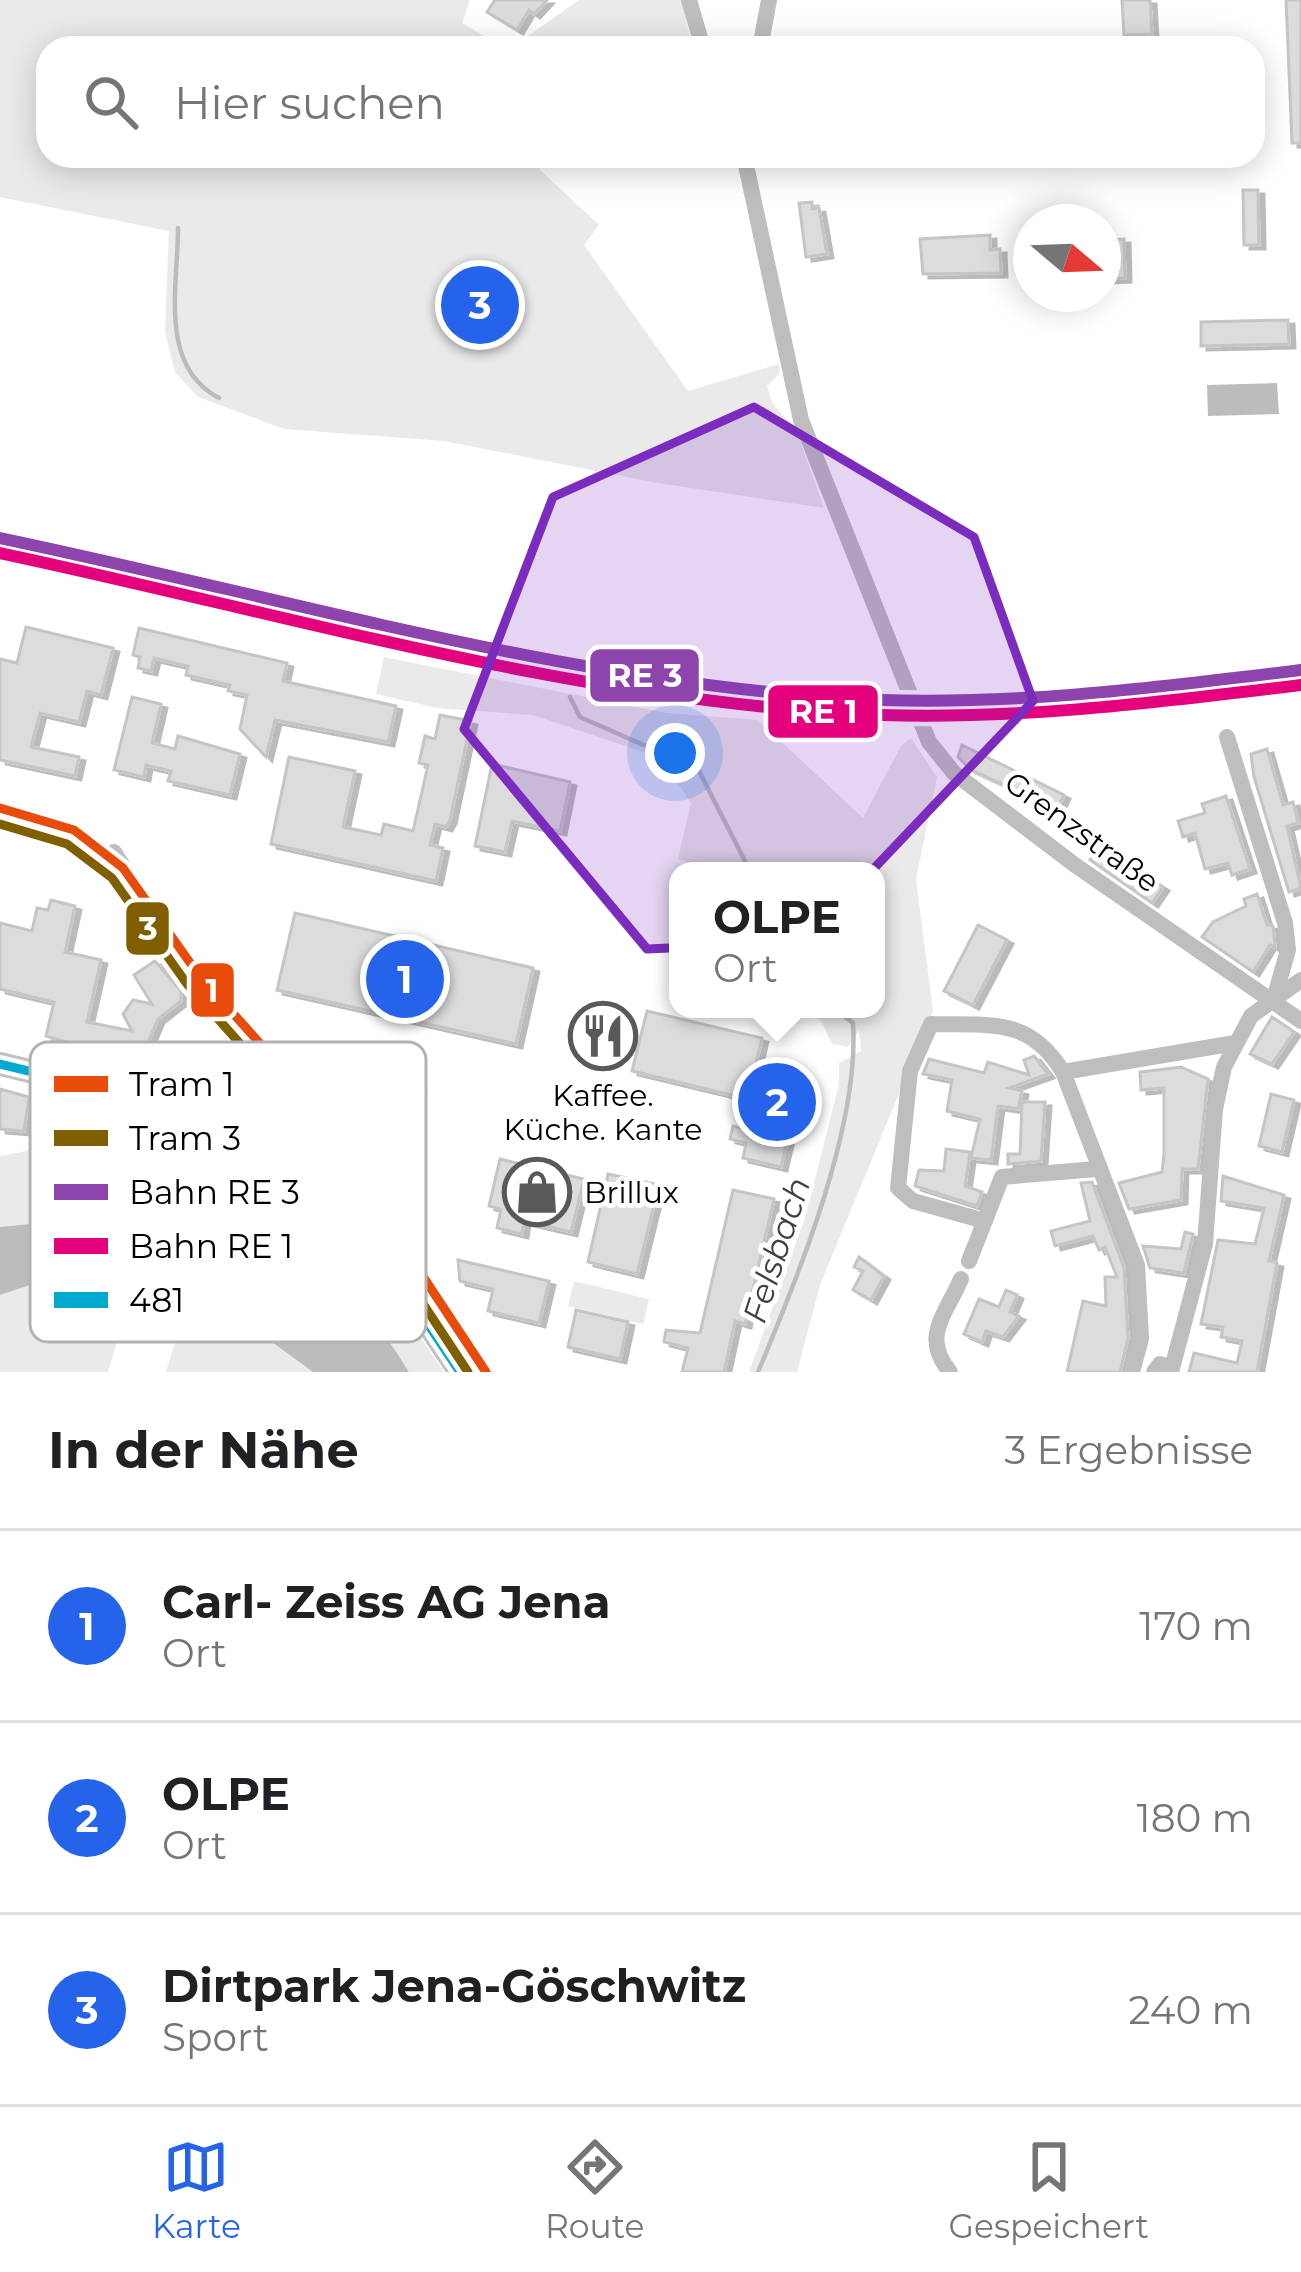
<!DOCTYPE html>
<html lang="de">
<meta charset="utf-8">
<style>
:root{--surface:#fff;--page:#f2f2f2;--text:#202124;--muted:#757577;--line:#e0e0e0;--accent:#2563eb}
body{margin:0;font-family:Montserrat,sans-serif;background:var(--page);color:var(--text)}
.compass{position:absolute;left:1013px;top:204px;width:108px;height:108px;border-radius:50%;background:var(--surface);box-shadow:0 6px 30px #0003;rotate:109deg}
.you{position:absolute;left:675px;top:753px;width:42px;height:42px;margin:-30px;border:9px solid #fff;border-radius:50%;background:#1a73e8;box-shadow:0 0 0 18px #1a73e833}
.badge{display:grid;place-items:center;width:78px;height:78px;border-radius:50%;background:var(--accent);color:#fff;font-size:39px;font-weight:700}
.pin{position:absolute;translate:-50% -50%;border:6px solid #fff;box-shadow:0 3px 12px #0006}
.popup{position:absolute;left:669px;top:862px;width:216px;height:156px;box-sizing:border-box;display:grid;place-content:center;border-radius:24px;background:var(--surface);filter:drop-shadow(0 3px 9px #0005);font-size:39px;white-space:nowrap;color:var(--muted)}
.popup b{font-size:45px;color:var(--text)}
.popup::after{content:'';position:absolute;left:50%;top:100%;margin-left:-24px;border:24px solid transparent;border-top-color:var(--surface)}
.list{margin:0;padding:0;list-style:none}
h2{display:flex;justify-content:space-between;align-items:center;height:156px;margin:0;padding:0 48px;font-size:51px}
h2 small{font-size:39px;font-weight:400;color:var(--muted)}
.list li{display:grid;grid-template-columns:78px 1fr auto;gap:36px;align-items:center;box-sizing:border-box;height:192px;padding:0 48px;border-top:3px solid var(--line)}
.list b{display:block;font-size:45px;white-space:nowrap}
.list p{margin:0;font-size:39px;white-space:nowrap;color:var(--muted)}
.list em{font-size:39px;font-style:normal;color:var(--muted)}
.icon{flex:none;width:66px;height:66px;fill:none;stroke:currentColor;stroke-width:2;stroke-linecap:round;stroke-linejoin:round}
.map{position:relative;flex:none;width:1301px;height:1372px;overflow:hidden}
.search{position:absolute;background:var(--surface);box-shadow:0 6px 30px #0003;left:36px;right:36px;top:36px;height:132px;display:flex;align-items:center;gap:30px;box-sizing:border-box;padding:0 42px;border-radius:36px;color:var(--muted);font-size:45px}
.sheet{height:732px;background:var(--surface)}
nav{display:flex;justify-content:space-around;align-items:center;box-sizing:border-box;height:168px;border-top:3px solid var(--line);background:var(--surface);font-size:33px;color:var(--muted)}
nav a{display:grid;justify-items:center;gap:6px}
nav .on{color:var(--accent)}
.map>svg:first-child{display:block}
</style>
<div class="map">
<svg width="1301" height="1372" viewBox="0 0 1301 1372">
<defs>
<filter id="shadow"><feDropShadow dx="6" dy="4" stdDeviation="0" flood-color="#0004"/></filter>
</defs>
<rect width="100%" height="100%" fill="#fff"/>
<path fill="#eaeaea" d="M0 0H470L462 23 505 48H48V156H551L539 169 599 225 584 245 688 391 779 364 780 373 767 386 773 404 796 430 824 508 652 482 444 441 284 429 198 397 175 372 165 332 169 231 0 197Z
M579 0H682L690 37 682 48H511Z
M384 657 666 713 758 720 863 818 901 746 911 738 937 777 916 879 933 1011 820 1285 797 1372H749L806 1215 839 1084V1063L861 1051 859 1030 848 1047 832 1044 822 1022 803 1009H876V871H718L678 859 691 803 661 758 533 715 437 708 376 694Z
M141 1114C206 1129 267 1136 317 1183L444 1372H409L342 1280 266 1237 207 1220 147 1212 0 1227V1156L137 1130Z
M574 1281 649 1299 643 1324 568 1306Z
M39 1282 130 1297 108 1372H0V1295Z
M184 1311 254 1329 313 1372H166Z"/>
<path fill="#bcbcbc" d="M1277 383 1279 414 1208 416 1207 385Z
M147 1212C278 1229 339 1258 409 1372H313L254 1329 91 1287 39 1282 0 1295V1227Z"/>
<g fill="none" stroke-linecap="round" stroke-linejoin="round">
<path stroke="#bcbcbc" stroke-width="4.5" d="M178 228C178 286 158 366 219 398
M570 697 580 717 698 769 750 871
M758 1372C798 1277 860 1126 853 1023L835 1009"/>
</g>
<path fill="#dcdcdc" stroke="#c5c5c5" stroke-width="3" filter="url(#shadow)" d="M495 0H547L534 14 529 10 517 30 487 12Z
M1122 0H1150L1152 34 1124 35Z
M1286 0H1301V143H1292Z
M1243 190H1258L1259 245H1244Z
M812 202V209L819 208 827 254 806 257 799 203Z
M990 235V250L1000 249 1001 273 923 274 920 239Z
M1124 239 1125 278 1103 279V240Z
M1288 320 1289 344 1201 346V322Z
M26 627 113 648 101 695 87 691 79 722 40 713 31 747 79 757 75 776 0 760V659L17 663Z
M139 628 287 663 283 681 396 706 388 742 275 720 266 757 240 729 247 695 228 691 230 685 186 675 188 666 154 658 151 671 138 668 140 657 133 655Z
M132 697 161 704 152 743 175 749 178 736 240 754 230 795 168 781 171 771 146 765 144 777 114 770Z
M440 715 471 721 450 820 446 827 435 824 430 845 443 848 436 881 271 844 289 757 355 771 343 827 381 835 384 824 413 831 428 765 419 763 425 736 435 739Z
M962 745 1064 795 1057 810 970 769 958 757Z
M1267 749 1283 805 1293 802 1298 823 1287 826 1301 888 1289 892 1254 777 1251 754Z
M492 764 570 782 560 831 512 821 505 852 475 846Z
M1226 796 1250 869 1232 875 1228 863 1205 869 1195 833 1183 837 1178 821 1205 813 1202 804Z
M1100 846 1163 887 1152 903 1090 860Z
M1257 894 1267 925 1273 926 1275 947 1270 945 1253 972 1202 937 1213 922 1246 906 1244 899Z
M51 900 75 906 65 952 101 960 87 1022 132 1031 123 1014 133 1000 152 1004 134 975 155 961 181 991V1001L158 1019 141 1059 132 1062 46 1036 54 1002 0 989V923L32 931 37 908 48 910Z
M295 913 533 968 516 1044 277 990Z
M978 925 1007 940 973 1005 944 991Z
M647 1011 762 1038 755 1067 775 1071 778 1060 788 1063 786 1071 803 1075 781 1167 743 1158 746 1143 730 1139 733 1126 750 1130 757 1101 632 1071Z
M1272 1017 1294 1032 1272 1064 1250 1054Z
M1034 1056 1048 1074 1009 1088 1022 1091 1018 1109 998 1106 991 1160 971 1158 980 1119 947 1111 952 1080 923 1074 929 1059 984 1073 988 1062 1029 1075 1024 1060Z
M1181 1067 1208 1079 1198 1169H1182L1181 1200 1129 1209 1119 1183 1162 1172 1164 1155V1088L1141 1090 1140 1072Z
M392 1078 420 1085 401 1163 373 1156Z
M0 1089 29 1097 24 1131 0 1129Z
M1271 1094 1294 1100 1282 1152 1259 1146Z
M1022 1102H1045L1041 1161 1008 1164V1154H1020Z
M946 1149 970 1152 965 1186 982 1192 977 1206 915 1186 919 1170 944 1171Z
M500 1159 584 1179 571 1232 524 1221 522 1234 497 1228 501 1209 489 1206Z
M608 1174 659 1185 637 1274 588 1262Z
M1223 1176 1284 1195 1269 1261 1277 1263 1257 1372H1189L1194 1353 1237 1363 1242 1341 1221 1337 1223 1327 1201 1324 1218 1240 1255 1244 1264 1208 1221 1201Z
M1092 1182 1124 1268 1128 1338 1120 1372H1067L1083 1301 1106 1306 1105 1277H1117L1105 1247 1099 1250 1093 1236 1055 1246 1051 1231 1090 1221 1081 1183Z
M733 1190 774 1199 745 1324 735 1321 724 1372H682L688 1348 664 1342 666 1330 700 1333Z
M1185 1232 1193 1234 1184 1273 1150 1268 1143 1246 1181 1249Z
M859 1257 884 1276 871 1300 853 1290 863 1271 854 1267Z
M458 1260 549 1281 539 1323 488 1311 493 1289 460 1281Z
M1006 1290 1017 1295 1010 1312 1019 1316 1003 1337 986 1331 982 1342 964 1334 979 1299 999 1307Z
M576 1310 628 1322 620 1359 568 1347Z"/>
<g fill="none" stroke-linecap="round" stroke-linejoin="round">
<path stroke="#bebebe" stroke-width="16" d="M689 0 703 48
M760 48 769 0
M744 156 801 420 929 742 954 773 1075 865 1301 1021
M1227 737 1285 923 1288 950 1274 999
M114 852 241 1051 249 1085 244 1123
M1063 1072 1235 1043
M985 1221 913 1201 898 1188 910 1071 931 1024C990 1026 1029 1016 1063 1072L1137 1265 1141 1339 1132 1372
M969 1261 1002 1177 1096 1169
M950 1372C921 1337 945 1316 961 1279
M1154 1372 1160 1364 1172 1368
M1171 1372 1205 1244 1215 1109 1224 1067 1251 1016 1301 980"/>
<path stroke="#c1c1c1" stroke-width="24" d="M0 1064 244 1123 287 1140 327 1173 460 1372"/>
<g stroke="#fff" stroke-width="18">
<path id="bus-1" d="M0 1064 244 1123 287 1140 327 1173 460 1372"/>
</g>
<use href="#bus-1" stroke="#00a9ce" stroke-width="9"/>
<g stroke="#fff" stroke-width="21">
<path id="rail-1" d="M0 538C278 596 554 679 839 698 993 708 1148 689 1301 670"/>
</g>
<g stroke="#fff" stroke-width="21">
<path id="rail-2" d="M0 553C278 612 554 695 839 713 993 723 1148 704 1301 685"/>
</g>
<use href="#rail-1" stroke="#8e44ad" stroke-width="12"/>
<use href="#rail-2" stroke="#e5007d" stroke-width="12"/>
<g stroke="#fff" stroke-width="18">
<path id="tram-1" d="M0 808 74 830 123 868 198 974 296 1084 486 1372"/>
</g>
<g stroke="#fff" stroke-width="18">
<path id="tram-2" d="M0 824 67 844 112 878 187 984 284 1093 468 1372"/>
</g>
<use href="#tram-1" stroke="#e94c0a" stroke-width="9"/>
<use href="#tram-2" stroke="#7f5f00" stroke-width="9"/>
</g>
<path fill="#7b2cbf" fill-opacity="0.2" stroke="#7b2cbf" stroke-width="9" stroke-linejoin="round" d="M754 407 974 537 1033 701 804 942 647 949 464 729 553 497Z"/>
<defs>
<g id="restaurant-ring" transform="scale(3.45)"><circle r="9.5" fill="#fff" stroke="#595959" stroke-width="1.5"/><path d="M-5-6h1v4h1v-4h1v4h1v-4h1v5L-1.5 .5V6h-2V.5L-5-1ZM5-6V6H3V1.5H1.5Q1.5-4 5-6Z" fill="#595959"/></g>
<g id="shop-ring" transform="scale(3.45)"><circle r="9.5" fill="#fff" stroke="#595959" stroke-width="1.5"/><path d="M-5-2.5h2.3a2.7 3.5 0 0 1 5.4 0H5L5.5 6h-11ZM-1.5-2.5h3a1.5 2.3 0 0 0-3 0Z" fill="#595959"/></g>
</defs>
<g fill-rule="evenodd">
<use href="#restaurant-ring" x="603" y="1036"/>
<use href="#shop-ring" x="537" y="1192"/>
</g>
<g text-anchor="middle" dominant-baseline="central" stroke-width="10" stroke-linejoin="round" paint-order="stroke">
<g font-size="30" fill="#000" stroke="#fff">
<text transform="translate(1082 832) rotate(36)">Grenzstraße</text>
</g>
<g font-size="30" fill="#000" stroke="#fff">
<text x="603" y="1095">Kaffee.<tspan x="603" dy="34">Küche. Kante</tspan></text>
<text x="584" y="1192" text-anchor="start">Brillux</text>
</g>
<g font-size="33" font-style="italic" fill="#404040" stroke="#fff">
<text transform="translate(776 1250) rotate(-72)">Felsbach</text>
</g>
</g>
<rect x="30" y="1042" width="396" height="300" rx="18" fill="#fff" stroke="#b2b2b2" stroke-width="3"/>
<rect x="54" y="1076" width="54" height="16" fill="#e94c0a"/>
<rect x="54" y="1130" width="54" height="16" fill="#7f5f00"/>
<rect x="54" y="1184" width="54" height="16" fill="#8e44ad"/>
<rect x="54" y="1238" width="54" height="16" fill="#e5007d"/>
<rect x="54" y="1292" width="54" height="16" fill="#00a9ce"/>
<g font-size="33" fill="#000">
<text x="129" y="1096">Tram 1</text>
<text x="129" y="1150">Tram 3</text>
<text x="129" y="1204">Bahn RE 3</text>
<text x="129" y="1258">Bahn RE 1</text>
<text x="129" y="1312">481</text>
</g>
<g stroke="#fff" stroke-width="4.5">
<rect x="588" y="647" width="113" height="57" rx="12" fill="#8e44ad"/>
<rect x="766" y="683" width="114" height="57" rx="12" fill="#e5007d"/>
<rect x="124" y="900" width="47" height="57" rx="12" fill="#7f5f00"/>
<rect x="189" y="961" width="47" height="58" rx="12" fill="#e94c0a"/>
</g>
<g font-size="33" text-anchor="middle" font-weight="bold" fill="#fff">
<text x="645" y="687">RE 3</text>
<text x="823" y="723">RE 1</text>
<text x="148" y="940">3</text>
<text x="212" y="1002">1</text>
</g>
</svg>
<svg class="compass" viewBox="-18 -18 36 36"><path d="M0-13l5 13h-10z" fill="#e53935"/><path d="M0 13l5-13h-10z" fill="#757577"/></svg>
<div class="you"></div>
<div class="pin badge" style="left:405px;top:979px">1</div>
<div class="pin badge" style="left:777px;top:1102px">2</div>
<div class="popup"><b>OLPE</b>Ort</div>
<div class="pin badge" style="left:480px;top:305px">3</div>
<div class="search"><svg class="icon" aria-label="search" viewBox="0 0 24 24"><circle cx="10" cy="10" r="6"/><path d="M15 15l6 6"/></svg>Hier suchen</div>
</div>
<section class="sheet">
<h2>In der Nähe<small>3 Ergebnisse</small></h2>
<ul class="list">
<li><span class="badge">1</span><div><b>Carl- Zeiss AG Jena</b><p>Ort</p></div><em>170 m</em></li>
<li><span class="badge">2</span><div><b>OLPE</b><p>Ort</p></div><em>180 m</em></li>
<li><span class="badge">3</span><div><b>Dirtpark Jena-Göschwitz</b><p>Sport</p></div><em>240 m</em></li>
</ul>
</section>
<nav>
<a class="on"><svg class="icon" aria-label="map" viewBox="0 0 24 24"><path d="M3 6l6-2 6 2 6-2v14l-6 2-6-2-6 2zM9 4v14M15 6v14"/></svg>Karte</a>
<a><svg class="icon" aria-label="directions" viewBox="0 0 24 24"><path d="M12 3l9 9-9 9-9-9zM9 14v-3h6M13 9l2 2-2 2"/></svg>Route</a>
<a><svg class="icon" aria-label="saved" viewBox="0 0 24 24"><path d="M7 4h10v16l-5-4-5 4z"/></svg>Gespeichert</a>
</nav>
